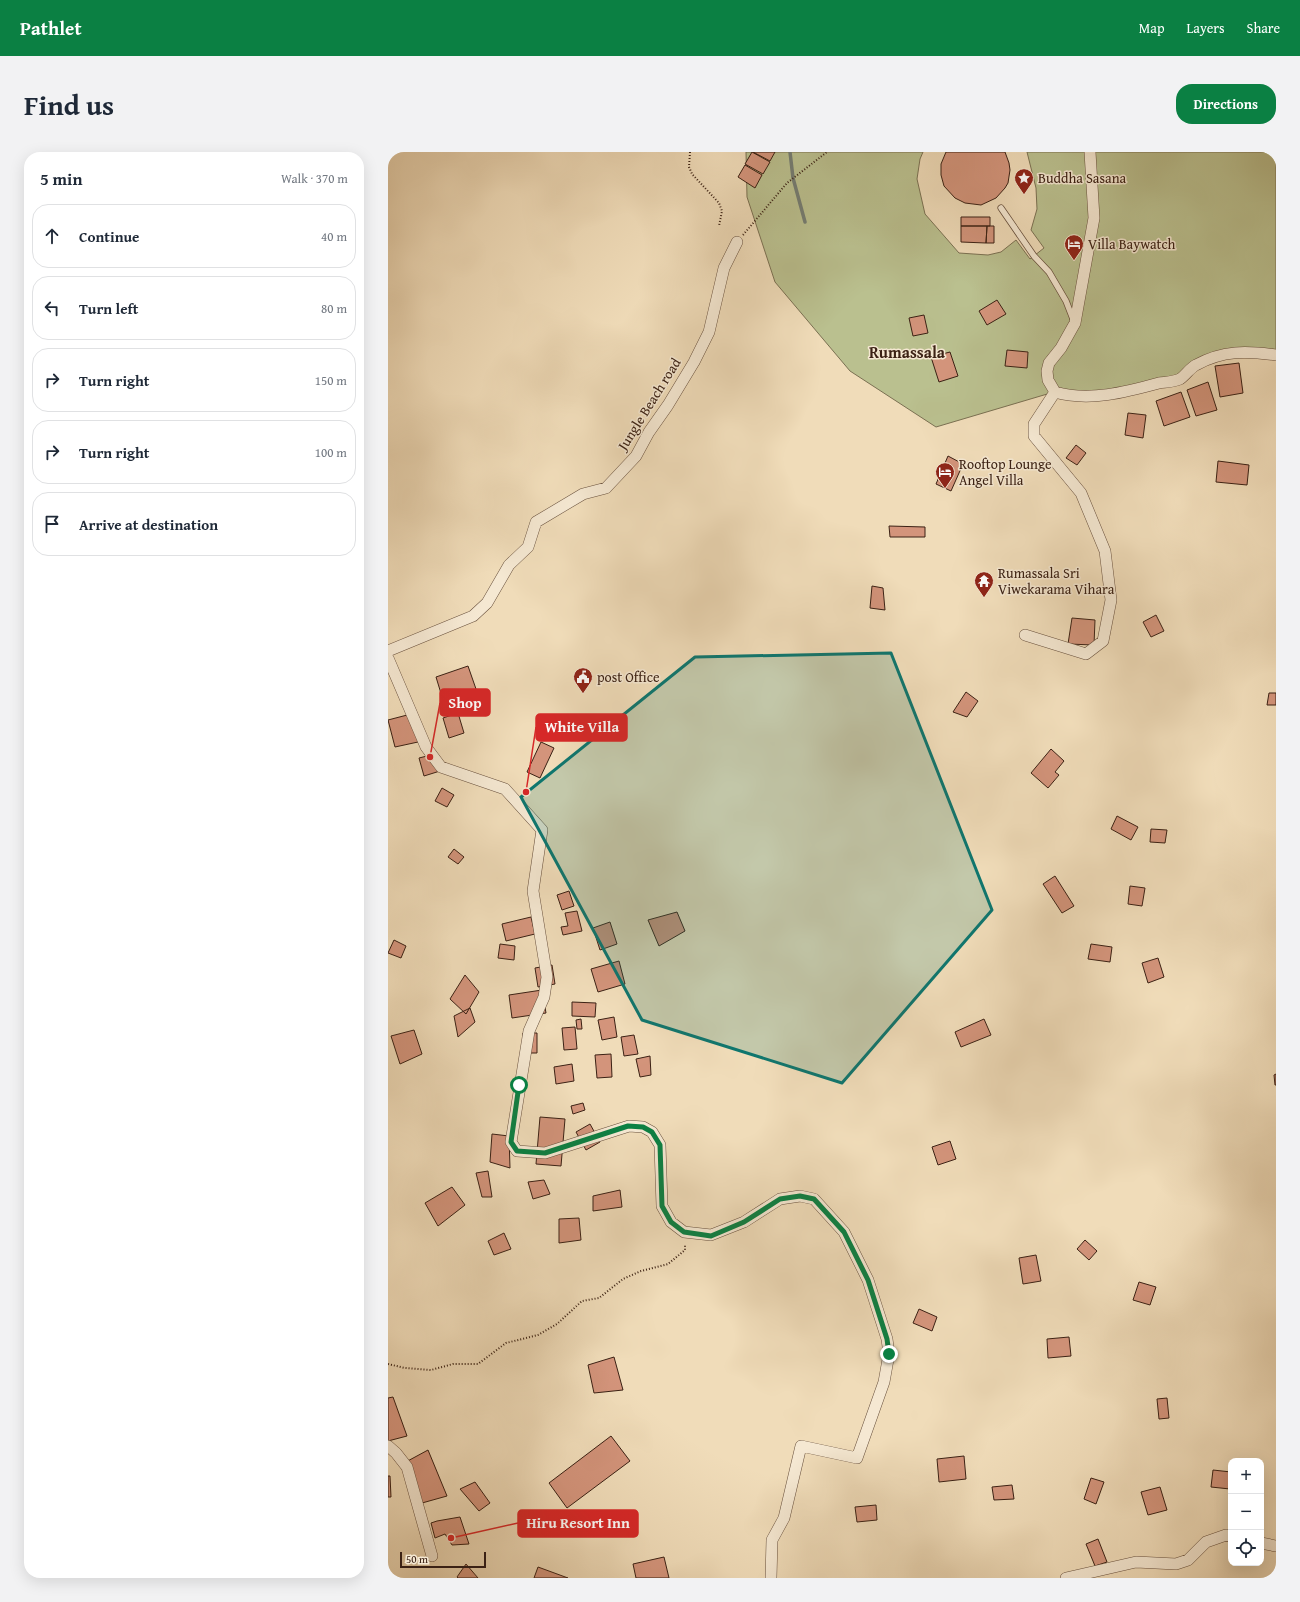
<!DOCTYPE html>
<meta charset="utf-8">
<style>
:root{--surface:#fff;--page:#f2f2f3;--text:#1f2937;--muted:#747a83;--line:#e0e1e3;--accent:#0b8043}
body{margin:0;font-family:"Gentium Book Plus",serif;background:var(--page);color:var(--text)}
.controls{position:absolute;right:12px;bottom:12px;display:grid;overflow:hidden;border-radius:8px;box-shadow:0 4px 16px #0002}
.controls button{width:36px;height:36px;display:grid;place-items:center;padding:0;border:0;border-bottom:1px solid var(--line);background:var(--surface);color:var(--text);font:20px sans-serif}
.scale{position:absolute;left:12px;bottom:10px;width:86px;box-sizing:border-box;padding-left:4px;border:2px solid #3b2114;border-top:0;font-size:11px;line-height:14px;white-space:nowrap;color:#3b2114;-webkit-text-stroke:3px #f5e8d2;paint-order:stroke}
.stop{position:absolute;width:12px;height:12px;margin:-9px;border:3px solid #0b8043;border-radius:50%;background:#fff}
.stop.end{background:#0b8043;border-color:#fff;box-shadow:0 1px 4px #0008}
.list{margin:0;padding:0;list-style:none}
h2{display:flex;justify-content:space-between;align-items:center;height:52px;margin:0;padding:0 16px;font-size:17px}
h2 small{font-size:13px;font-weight:400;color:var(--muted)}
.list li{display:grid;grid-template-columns:26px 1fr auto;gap:12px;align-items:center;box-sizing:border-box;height:64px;margin:0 8px 8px;padding:0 8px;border:1px solid var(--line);border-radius:16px}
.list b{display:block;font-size:15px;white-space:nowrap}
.list em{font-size:13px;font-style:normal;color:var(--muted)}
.icon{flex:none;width:22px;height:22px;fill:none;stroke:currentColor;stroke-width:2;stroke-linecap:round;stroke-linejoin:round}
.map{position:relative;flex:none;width:888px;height:1426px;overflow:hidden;border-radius:16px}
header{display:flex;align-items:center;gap:24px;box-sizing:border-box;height:56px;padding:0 20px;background:var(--accent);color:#fff}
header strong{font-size:19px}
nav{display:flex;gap:22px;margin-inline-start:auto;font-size:14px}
.intro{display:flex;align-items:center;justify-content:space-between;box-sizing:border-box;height:96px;padding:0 24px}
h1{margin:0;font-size:28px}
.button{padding:10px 18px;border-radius:16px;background:var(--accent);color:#fff;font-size:14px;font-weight:700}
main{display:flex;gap:24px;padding:0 24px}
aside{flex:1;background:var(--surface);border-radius:16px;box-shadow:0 4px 16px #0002}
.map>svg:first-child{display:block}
</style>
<header>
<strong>Pathlet</strong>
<nav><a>Map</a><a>Layers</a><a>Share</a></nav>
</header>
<div class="intro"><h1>Find us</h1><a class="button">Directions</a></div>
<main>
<aside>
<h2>5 min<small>Walk · 370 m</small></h2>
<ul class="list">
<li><svg class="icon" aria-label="ahead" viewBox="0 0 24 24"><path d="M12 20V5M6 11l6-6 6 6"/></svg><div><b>Continue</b></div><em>40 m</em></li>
<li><svg class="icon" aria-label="left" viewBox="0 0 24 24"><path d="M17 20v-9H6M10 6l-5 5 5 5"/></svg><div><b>Turn left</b></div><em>80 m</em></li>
<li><svg class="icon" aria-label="right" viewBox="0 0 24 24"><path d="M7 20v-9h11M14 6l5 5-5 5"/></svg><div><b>Turn right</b></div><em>150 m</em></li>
<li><svg class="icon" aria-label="right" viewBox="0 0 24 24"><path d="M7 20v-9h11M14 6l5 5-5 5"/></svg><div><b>Turn right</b></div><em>100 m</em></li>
<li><svg class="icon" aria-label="arrive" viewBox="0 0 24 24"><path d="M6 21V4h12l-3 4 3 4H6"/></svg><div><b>Arrive at destination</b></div></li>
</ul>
</aside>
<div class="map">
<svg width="888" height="1426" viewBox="0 0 888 1426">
<rect width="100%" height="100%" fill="#f0dcb9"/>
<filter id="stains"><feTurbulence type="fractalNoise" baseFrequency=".005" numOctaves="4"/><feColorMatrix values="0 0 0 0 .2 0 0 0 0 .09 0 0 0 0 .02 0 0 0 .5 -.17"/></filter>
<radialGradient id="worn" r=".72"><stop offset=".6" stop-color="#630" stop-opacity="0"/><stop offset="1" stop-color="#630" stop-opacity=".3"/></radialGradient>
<path fill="#bac08f" stroke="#7a7052" d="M358 0H535L532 7 529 27 537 62 571 101 600 103 613 100 628 88 642 107 656 96 643 78 649 57 648 36 639 0H888V203L836 202 791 227 747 238 666 240 548 275 462 219 387 130 359 45Z"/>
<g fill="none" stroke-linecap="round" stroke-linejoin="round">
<path stroke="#747d73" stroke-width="3.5" d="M402 0 405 26 417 70"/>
</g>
<path fill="#d3947b" stroke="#3b2114" d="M364 0 382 10 375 22 357 12Z
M365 0H387L382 9Z
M558 0H617L621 11 622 18 620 31 617 36 608 46 593 53 577 51 567 46 556 34 553 23V12Z
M357 13 374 23 367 36 350 25Z
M573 65H602V74H573Z
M573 74H599L598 91 573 90Z
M599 74H606V91H598Z
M609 148 618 162 599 173 591 159Z
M536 163 540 181 525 184 521 166Z
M619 198 640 200 639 216 617 214Z
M562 200 570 224 551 230 543 205Z
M851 211 855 241 832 245 827 214Z
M820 230 829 258 808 264 799 238Z
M793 240 802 265 776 274 768 249Z
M740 261 758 263 755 286 737 283Z
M688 293 698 301 689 313 678 306Z
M560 304 575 312 563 339 548 332Z
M830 309 861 313 859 333 828 330Z
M501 374 537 375V385H502Z
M484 434 495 436 497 458 482 456Z
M768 463 776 479 763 485 755 470Z
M684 466 707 468 706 493 680 492Z
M80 514 88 537 55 548 48 525Z
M578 540 590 549 579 565 565 560Z
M881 541H888V553H879Z
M70 561 76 581 61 586 55 566Z
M23 562 30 590 7 595 0 568Z
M153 590 166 596 152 626 139 620Z
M663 597 676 609 667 620 671 623 660 636 643 621Z
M47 602 52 619 36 624 31 606Z
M54 636 66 643 59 655 47 649Z
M729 664 750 675 743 688 723 677Z
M763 677 779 678 777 691 762 690Z
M66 697 76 705 70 712 60 705Z
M667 724 686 754 674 761 655 732Z
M742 734 757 736 754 754 740 752Z
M181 739 186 754 174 758 169 743Z
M189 759 194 779 175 783 173 775 180 774 177 761Z
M289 760 297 779 271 794 260 768Z
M143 765 147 782 118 789 114 772Z
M222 770 229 792 212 798 205 776Z
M6 788 18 794 13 806 0 801Z
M112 792 127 794 126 808 110 806Z
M703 792 724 795 722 810 700 807Z
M770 806 776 825 760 831 754 811Z
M231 809 237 832 210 840 203 817Z
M164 813 167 832 150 835 147 816Z
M77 823 91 840 78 862 62 847Z
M154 838 158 861 124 866 121 843Z
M184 850 208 851 207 865 184 864Z
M82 856 87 870 70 885 66 864Z
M226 865 229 885 214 888 210 868Z
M193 867 194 877H189L188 868Z
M596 867 603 883 573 895 567 880Z
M187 875 189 897 176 898 174 876Z
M26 878 34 902 12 912 3 884Z
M135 881H149V901H135Z
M246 883 250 902 236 904 233 885Z
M223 902 224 925 209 926 207 903Z
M262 904 263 923 252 925 248 907Z
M184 912 186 929 168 932 166 915Z
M888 922V933H887L886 923Z
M195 951 197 958 185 962 183 954Z
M152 965 177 967 173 1014 148 1012Z
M202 972 212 990 198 998 188 980Z
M104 982 121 984 122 1016 102 1010Z
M562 989 568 1007 550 1013 544 995Z
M100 1019 104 1045H94L88 1021Z
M156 1028 162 1042 145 1047 140 1030Z
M64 1035 77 1053 50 1074 37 1051Z
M232 1038 234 1055 205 1059V1044Z
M191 1066 193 1088 171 1091V1067Z
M116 1081 123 1097 106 1103 100 1089Z
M697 1088 709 1099 701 1108 689 1097Z
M648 1103 653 1129 635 1132 631 1106Z
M751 1130 768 1135 762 1153 745 1148Z
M531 1157 549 1165 544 1179 525 1171Z
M681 1185 683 1204 660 1206 659 1187Z
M226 1205 235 1238 206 1241 200 1213Z
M5 1245 19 1284 0 1289V1246Z
M779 1246 781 1266 771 1267 769 1247Z
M223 1284 242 1309 179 1356 161 1331Z
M40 1298 59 1344 34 1351 16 1311Z
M576 1304 578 1327 551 1330 549 1307Z
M825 1318 843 1320 842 1337 823 1335Z
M0 1324H2L3 1345H0Z
M703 1326 716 1330 708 1352 696 1347Z
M87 1330 102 1351 91 1359 72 1337Z
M624 1333 626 1347 606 1348 604 1335Z
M772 1335 779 1358 760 1363 753 1340Z
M488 1353 489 1368 469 1370 467 1355Z
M72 1365 81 1392 64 1393 57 1382 47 1386 43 1371 49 1369Z
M710 1387 719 1410 707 1414 698 1392Z
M276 1405 281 1426H248L245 1412Z
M78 1412 90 1426H70L69 1425Z
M150 1415 180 1426H146Z"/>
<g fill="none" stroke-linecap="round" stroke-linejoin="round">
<g stroke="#68503d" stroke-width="7">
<path id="lane" d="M613 56 646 104 661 120 678 149 685 167"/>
</g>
<g stroke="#68503d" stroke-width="12">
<path id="street" d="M667 240 660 228 659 219 661 211 673 196 687 171 706 66 702 0
M637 483 698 502 715 489 723 448 717 399 693 341 646 284V272L667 240C701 250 738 240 771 231 778 230 786 230 792 227 798 223 802 216 808 213 835 198 859 199 888 203
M0 499 85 464 99 451 121 413 140 395 148 370 195 342 218 336 248 304 261 280 280 253 306 210 321 180 336 116 349 90
M0 506 38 595 53 615 117 637 154 678 145 739 159 825 156 845 141 879 123 990 129 999 157 1001 241 974 255 975 264 980 272 993 274 1054 283 1070 296 1080 323 1083 356 1070 392 1047 412 1044 426 1047 456 1080 480 1128 499 1187 501 1202 496 1230 469 1306 413 1294 396 1366 384 1388 383 1426
M0 1294 8 1301 19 1315 44 1404
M873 1391 888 1394
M678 1426 748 1410 788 1412 800 1408 818 1390 838 1383 843 1384"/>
</g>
<path stroke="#3b2114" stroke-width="2" stroke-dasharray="1 2" stroke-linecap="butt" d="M302 0 301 15 304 22 331 51 334 59 331 74
M355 83 399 31 439 0
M0 1212 17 1216 43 1218 65 1212H90L118 1191 150 1183 169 1172 194 1149 211 1146 235 1127 253 1119 280 1112 297 1098V1092"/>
<use href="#lane" stroke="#f5e8d2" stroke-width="5.5"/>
<use href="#street" stroke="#f5e8d2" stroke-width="11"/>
</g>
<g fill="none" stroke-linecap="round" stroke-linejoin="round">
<path stroke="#0b8043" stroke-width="5" d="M131 933 123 990 129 999 157 1001 240 974 255 975 264 980 272 993 274 1054 283 1070 296 1080 323 1084 356 1070 392 1047 412 1044 426 1047 456 1080 480 1128 499 1187 501 1202"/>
</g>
<path fill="#0f766e" fill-opacity="0.2" stroke="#0f766e" stroke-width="3" stroke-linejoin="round" d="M503 501 604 758 454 931 254 868 133 645 307 505Z"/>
<defs>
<g id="sight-pin" transform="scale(1)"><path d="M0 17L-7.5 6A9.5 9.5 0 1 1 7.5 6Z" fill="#8f2418" stroke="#f5e8d2"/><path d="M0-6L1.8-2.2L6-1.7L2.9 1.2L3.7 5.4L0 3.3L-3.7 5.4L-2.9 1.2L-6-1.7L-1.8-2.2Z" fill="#fff"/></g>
<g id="hotel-pin" transform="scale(1)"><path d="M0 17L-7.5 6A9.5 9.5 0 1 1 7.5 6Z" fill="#8f2418" stroke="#f5e8d2"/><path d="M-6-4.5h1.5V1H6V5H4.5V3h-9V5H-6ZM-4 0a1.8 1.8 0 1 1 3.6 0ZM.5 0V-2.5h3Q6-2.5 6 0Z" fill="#fff"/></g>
<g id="temple-pin" transform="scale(1)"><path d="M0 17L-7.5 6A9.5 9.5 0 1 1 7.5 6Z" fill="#8f2418" stroke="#f5e8d2"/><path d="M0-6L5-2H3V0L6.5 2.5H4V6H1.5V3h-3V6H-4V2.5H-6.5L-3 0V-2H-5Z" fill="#fff"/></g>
<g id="civic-pin" transform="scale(1)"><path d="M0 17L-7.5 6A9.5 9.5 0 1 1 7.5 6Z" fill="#8f2418" stroke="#f5e8d2"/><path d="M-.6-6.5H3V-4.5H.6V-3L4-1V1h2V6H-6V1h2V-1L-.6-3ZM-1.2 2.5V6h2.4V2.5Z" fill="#fff"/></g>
</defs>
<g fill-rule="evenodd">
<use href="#sight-pin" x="636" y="26"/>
<use href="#hotel-pin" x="686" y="92"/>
<use href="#hotel-pin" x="557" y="320"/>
<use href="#temple-pin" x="596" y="429"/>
<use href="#civic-pin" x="195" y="525"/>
</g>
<g text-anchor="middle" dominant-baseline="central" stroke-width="3" stroke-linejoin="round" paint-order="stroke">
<g font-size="14" fill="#3b2114" stroke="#f5e8d2" text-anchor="start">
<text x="650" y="26">Buddha Sasana</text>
<text x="700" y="92">Villa Baywatch</text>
<text x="571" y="312">Rooftop Lounge<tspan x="571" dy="16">Angel Villa</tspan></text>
<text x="610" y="421">Rumassala Sri<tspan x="610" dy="16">Viwekarama Vihara</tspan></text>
<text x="209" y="525">post Office</text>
</g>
<g font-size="14" fill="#3b2114" stroke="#f5e8d2">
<text transform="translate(261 252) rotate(-58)">Jungle Beach road</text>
</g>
<g font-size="16" font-weight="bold" fill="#3b2114" stroke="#f5e8d2">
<text x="519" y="200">Rumassala</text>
</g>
</g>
<path fill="none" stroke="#d62828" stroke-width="1.5" d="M42 605L52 551M138 640L148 575M63 1386L130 1371"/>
<g fill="#d62828" stroke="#f5e8d2" stroke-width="1.5">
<circle cx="42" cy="605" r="4"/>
<circle cx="138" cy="640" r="4"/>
<circle cx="63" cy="1386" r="4"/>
</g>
<g fill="#d62828" stroke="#d62828" stroke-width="1.5">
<rect x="52" y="537" width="50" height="27" rx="4"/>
<rect x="148" y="562" width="91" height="27" rx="4"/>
<rect x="130" y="1358" width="120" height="27" rx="4"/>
</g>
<g font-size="15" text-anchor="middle" font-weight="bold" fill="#fff">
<text x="77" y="556">Shop</text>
<text x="194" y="580">White Villa</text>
<text x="190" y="1376">Hiru Resort Inn</text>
</g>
<rect width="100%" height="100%" filter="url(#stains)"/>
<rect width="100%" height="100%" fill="url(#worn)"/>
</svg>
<div class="controls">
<button>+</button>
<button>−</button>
<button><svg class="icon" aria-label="locate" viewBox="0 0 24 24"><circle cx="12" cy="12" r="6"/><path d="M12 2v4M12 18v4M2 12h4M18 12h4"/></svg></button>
</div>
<div class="scale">50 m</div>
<div class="stop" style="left:131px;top:933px"></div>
<div class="stop end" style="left:501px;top:1202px"></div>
</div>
</main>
